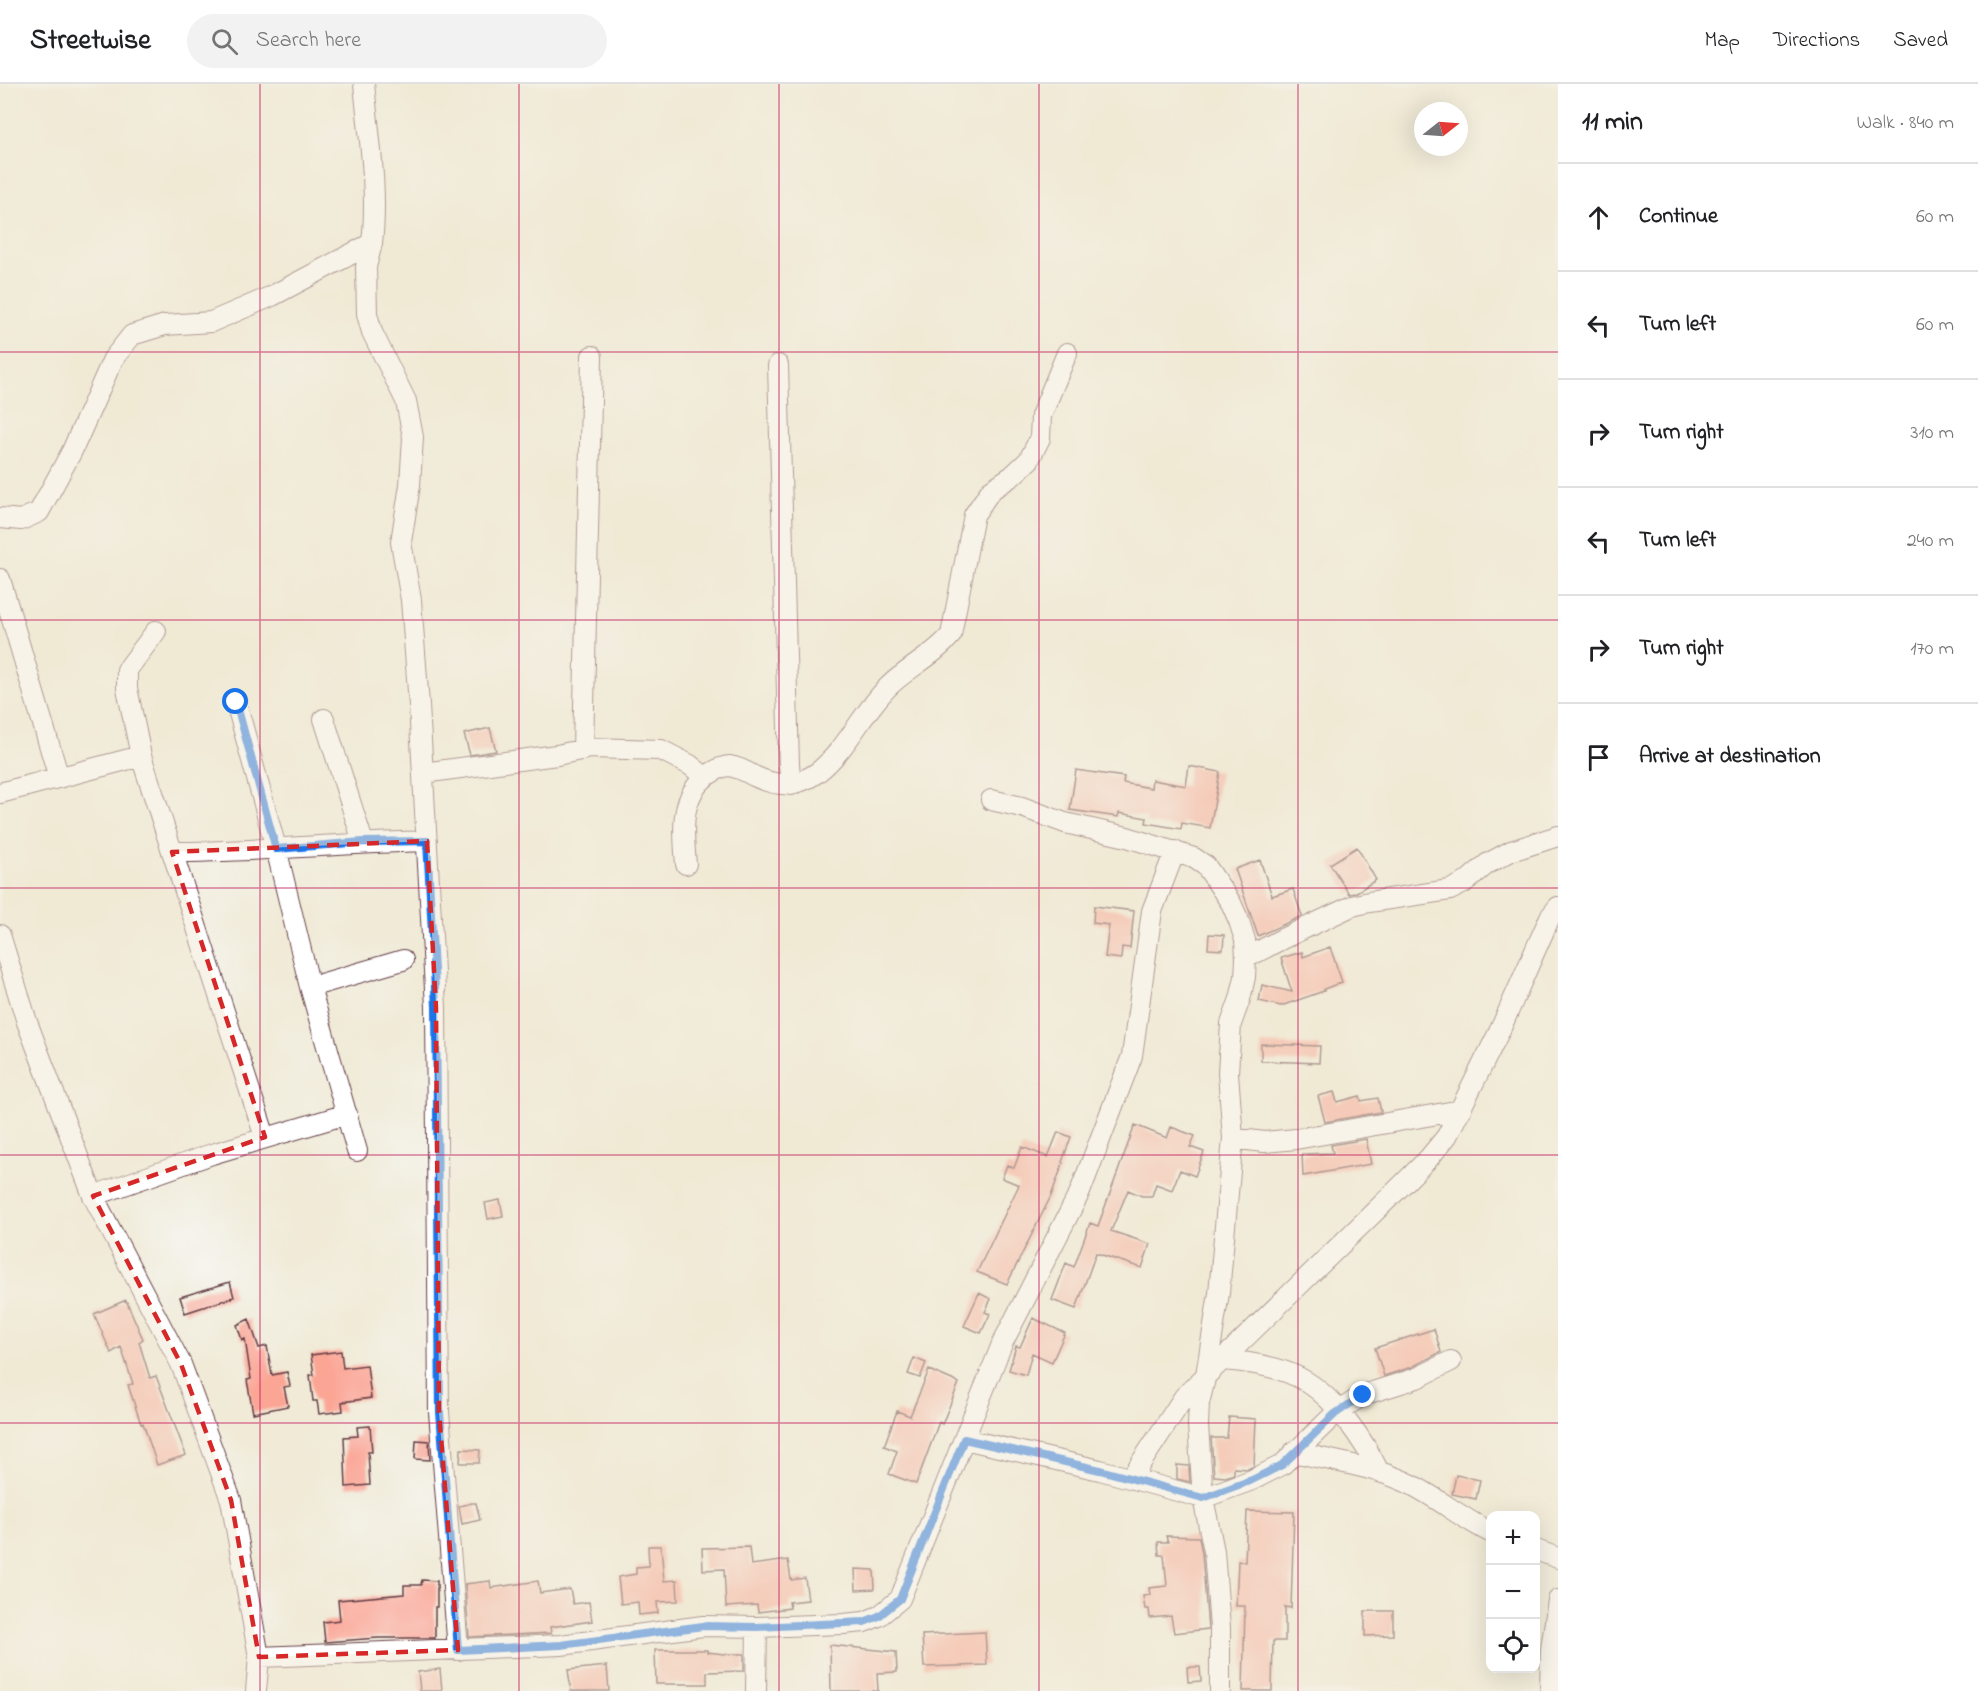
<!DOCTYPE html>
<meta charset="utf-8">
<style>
:root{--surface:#fff;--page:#f2f2f2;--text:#202124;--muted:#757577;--line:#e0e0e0}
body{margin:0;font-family:"Indie Flower",sans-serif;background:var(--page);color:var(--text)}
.controls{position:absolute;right:18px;bottom:18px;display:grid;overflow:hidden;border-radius:12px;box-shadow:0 6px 24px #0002}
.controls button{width:54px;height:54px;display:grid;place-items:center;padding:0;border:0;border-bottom:2px solid var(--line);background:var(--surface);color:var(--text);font:30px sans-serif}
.compass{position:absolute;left:1414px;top:18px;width:54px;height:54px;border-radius:50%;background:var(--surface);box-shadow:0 6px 24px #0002;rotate:73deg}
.stop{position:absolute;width:18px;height:18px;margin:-14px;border:4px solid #1a73e8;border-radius:50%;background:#fff}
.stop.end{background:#1a73e8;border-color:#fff;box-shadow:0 2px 6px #0008}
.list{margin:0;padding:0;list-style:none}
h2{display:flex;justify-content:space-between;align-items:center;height:78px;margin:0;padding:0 24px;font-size:26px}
h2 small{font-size:20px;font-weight:400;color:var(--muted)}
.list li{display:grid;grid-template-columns:39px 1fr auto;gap:18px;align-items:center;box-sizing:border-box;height:108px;padding:0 24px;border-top:2px solid var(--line)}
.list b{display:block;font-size:22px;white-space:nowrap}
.list em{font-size:20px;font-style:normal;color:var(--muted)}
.icon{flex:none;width:33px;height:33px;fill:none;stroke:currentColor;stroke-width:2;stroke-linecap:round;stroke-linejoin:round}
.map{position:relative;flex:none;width:1558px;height:1607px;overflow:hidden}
header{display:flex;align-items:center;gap:36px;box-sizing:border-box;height:84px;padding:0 30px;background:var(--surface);border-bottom:2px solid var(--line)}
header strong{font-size:28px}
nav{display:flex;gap:33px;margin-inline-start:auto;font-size:21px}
.search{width:420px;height:54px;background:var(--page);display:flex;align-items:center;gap:15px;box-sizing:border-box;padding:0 21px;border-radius:33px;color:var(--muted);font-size:22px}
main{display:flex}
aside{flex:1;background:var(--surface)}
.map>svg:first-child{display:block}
</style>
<header>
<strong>Streetwise</strong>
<div class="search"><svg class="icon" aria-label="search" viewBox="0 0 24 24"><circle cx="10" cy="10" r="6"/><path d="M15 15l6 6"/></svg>Search here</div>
<nav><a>Map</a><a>Directions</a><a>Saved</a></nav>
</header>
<main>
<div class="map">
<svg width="1558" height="1607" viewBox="0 0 1558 1607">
<rect width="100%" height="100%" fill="#f6f6f2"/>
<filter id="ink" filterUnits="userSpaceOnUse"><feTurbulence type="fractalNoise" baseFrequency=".0167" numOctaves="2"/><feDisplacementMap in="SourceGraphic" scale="12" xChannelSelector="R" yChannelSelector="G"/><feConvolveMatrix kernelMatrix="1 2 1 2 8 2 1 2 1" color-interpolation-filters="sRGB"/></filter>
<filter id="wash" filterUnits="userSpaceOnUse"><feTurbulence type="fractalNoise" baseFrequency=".008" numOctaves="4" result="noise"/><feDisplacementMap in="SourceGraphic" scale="24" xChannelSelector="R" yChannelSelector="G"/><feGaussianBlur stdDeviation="1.35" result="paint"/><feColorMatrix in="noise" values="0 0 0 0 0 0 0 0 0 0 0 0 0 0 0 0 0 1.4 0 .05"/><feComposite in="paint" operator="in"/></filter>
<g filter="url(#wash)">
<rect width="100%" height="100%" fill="#f0ead6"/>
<g id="blocks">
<path fill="#fba595" d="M490 644 496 667 470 671 464 650Z
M1189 682 1220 688 1210 744 1182 739 1181 745 1146 739 1147 734 1119 729 1118 733 1070 726 1076 686 1124 693 1123 699 1151 704 1152 696 1186 702Z
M1357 763 1376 796 1355 809 1349 810 1330 780Z
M1260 776 1272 812 1293 805 1302 832 1258 852 1235 785Z
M1094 822 1134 827 1130 864 1122 863 1121 875 1105 873 1109 841 1093 839Z
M1209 850 1224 851 1223 866 1208 865Z
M1330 863 1342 898 1324 905V907L1281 922 1259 917 1262 901 1292 908 1281 874 1302 868 1303 873Z
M1261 960 1320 962 1319 979 1261 977Z
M1334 1008 1337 1018 1360 1012 1361 1017 1378 1014 1381 1028 1325 1038 1318 1012Z
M1135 1041 1167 1054 1171 1043 1195 1052 1190 1063 1204 1068 1195 1092 1180 1086 1172 1106 1156 1100 1152 1112H1142L1128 1106 1111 1147 1150 1160 1142 1184 1096 1169 1076 1225 1052 1216 1066 1179 1074 1183 1090 1139 1098 1142Z
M1058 1048 1071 1053 1062 1078 1063 1079 1051 1112 1007 1200 977 1188 1019 1101 1002 1094 1007 1081 1014 1084 1022 1063 1048 1073Z
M1366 1055 1371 1080 1303 1092 1302 1070 1333 1069 1331 1061Z
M500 1116 503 1132 488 1135 485 1119Z
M230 1198 234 1213 185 1229 180 1213Z
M979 1209 991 1215 985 1228 990 1230 981 1249 964 1242Z
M126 1216 143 1255 139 1258 150 1294 156 1292 186 1371 157 1381 143 1339 141 1340 128 1301 133 1300 121 1263 111 1269 94 1230Z
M1033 1234 1065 1249 1052 1278 1032 1269 1026 1291 1009 1286 1016 1262 1020 1263Z
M249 1235 259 1264 267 1262 272 1291 287 1288 290 1302 284 1303 288 1322 253 1329 247 1296 251 1295 245 1255 242 1256 237 1241Z
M1434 1245 1441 1268 1412 1283 1384 1292 1375 1264Z
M341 1267 343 1284 367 1281 371 1314 342 1318 343 1327 319 1330 317 1317H313L310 1291H314L311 1271Z
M914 1274 926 1279 920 1294 908 1290Z
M929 1286 959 1299 942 1340 939 1338 916 1400 889 1390 897 1367 884 1362 897 1327 910 1332Z
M1229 1333 1256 1335 1254 1382 1248 1385 1234 1384V1390L1226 1393 1214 1392 1211 1354H1227Z
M370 1342 372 1368H368L370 1401 346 1403 344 1353 358 1352 357 1343Z
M416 1356 429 1357 430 1376 415 1375Z
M461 1365 480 1366 479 1379H460Z
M1177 1381 1189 1382 1190 1398 1177 1395Z
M1456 1391 1480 1396 1476 1415 1452 1410Z
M472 1419H476L480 1436 462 1440 459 1422Z
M1247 1427 1294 1428 1291 1524 1285 1523V1557H1273L1272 1607H1243L1245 1522H1236L1238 1477 1245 1478Z
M1166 1452 1199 1453 1202 1469 1208 1545 1174 1549 1171 1532 1150 1534 1149 1525H1145L1143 1512 1150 1511 1149 1504 1167 1502 1164 1471H1159L1158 1458H1168Z
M648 1462H661L664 1497 677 1496 678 1517 657 1518 658 1529 639 1531 638 1518 621 1520 618 1493 636 1490V1483L649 1482Z
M749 1463 751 1481 788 1476 791 1496 805 1494 808 1516 789 1518 790 1524 758 1528 757 1521 726 1523 724 1485 703 1486 702 1464Z
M855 1485 874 1486 875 1505 856 1506Z
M422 1496 437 1497V1523H435V1554H378L325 1558 323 1538 340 1536 338 1516 404 1510V1501H421Z
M490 1497 491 1504 538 1497 540 1509 570 1505 573 1520 589 1518 592 1537 550 1543 551 1549 469 1553 465 1500Z
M1365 1527H1393V1551L1365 1552Z
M985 1548 987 1581 924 1583 922 1551Z
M830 1561 896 1568 897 1588 877 1589 878 1607H831Z
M655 1566H707V1568L724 1570H744V1587L707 1588V1600H656Z
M607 1582 609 1607H571L568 1586Z
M1187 1583H1200L1201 1597 1188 1598Z
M440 1585 442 1607H420L418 1588Z"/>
</g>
</g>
<g filter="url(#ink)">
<use href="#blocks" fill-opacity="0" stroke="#633d45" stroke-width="1.5"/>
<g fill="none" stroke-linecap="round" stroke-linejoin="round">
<g stroke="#633d45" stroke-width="22">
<path id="minor" d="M372 159 366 183 367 230 372 248 406 317 413 353 410 401 401 458 411 516 419 621 436 923 439 1328 458 1566
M778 281 789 680 791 701
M0 434 21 436 39 428 72 367 113 275 132 251 165 241 211 238 272 212 372 159C378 107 369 52 364 0
M0 495 59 694
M156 547 127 586V604L141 672 265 1053
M236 618 276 764 310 903 357 1067
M324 635 363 758
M583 666 592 272
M423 689 557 671 590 664 661 666 690 681 705 693
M0 709 141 672
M991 716 1022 723 1065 739 1127 753 1194 774 1206 782 1231 819 1239 837 1245 856 1246 874 1245 893 1240 915 1231 940 1228 989 1233 1054 1219 1209 1206 1291 1199 1319 1198 1341 1203 1414 1214 1467 1220 1544V1607
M172 768C257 768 342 759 427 757
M686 780C683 748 679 712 708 691 714 687 722 682 729 682 737 683 747 688 754 692 777 703 796 704 818 688 847 665 862 629 888 603 907 584 934 572 951 551L974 431 991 406 1012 392 1029 376 1040 354 1041 332 1067 269
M0 851 27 938 93 1112 181 1280 231 1416 259 1573 256 1607
M1246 874 1282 855 1352 822 1369 818 1450 806 1466 798 1487 780 1511 767 1558 752
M310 903 403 876
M1233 1054 1264 1058 1296 1055 1461 1026
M93 1112 212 1070 347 1030
M1222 1276C1250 1278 1283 1283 1307 1298 1336 1316 1365 1358 1379 1388
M964 1355 1100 1386 1203 1414 1252 1396 1282 1381 1335 1330 1363 1311 1417 1294 1451 1277
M1294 1368C1331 1377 1372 1382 1406 1398 1436 1412 1461 1434 1490 1448
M1131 1394 1184 1313 1396 1107 1429 1074 1447 1052 1500 946 1550 833 1558 823
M1536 1466 1558 1474
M259 1573 561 1561 703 1542 757 1543 843 1540 864 1538 879 1532 900 1515 1002 1260 1080 1108 1132 972 1152 827 1175 767
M756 1607 757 1543
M1550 1607 1551 1565 1558 1516"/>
</g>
<use href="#minor" stroke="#fff" stroke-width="20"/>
</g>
</g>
<g fill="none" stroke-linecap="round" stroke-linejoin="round" filter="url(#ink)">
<path stroke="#1a73e8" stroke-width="8" d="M236 618 276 765 363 758 427 757 436 923 440 1328 458 1566 561 1561 703 1542 757 1543 864 1538 879 1532 900 1515 964 1355 1100 1386 1203 1414 1252 1396 1282 1381 1335 1330 1363 1311"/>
</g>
<path d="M0 0H1558V1607H0ZM427 757 436 923 439 1328 458 1566 259 1573 231 1416 181 1280 93 1112 265 1053 172 768Z" fill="#f0ead6" fill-opacity=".55" fill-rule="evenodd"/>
<path fill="none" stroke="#d62828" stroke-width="4.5" stroke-dasharray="12 8" stroke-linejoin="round" d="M427 757 436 923 439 1328 458 1566 259 1573 231 1416 181 1280 93 1112 265 1053 172 768Z"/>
<path fill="none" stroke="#c2185b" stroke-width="1.5" stroke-opacity="0.55" d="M260 0V1607M519 0V1607M779 0V1607M1039 0V1607M1298 0V1607M0 268H1558M0 536H1558M0 804H1558M0 1071H1558M0 1339H1558"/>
</svg>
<div class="controls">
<button>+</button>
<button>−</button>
<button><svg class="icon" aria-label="locate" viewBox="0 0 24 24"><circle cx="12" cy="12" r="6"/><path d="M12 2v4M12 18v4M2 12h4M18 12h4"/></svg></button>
</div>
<svg class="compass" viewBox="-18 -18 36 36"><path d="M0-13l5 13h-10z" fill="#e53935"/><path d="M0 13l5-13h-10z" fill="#757577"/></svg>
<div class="stop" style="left:236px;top:618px"></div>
<div class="stop end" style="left:1363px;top:1311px"></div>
</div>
<aside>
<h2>11 min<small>Walk · 840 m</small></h2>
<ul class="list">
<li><svg class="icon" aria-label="ahead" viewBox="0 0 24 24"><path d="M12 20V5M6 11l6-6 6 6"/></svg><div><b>Continue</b></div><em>60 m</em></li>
<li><svg class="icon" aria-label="left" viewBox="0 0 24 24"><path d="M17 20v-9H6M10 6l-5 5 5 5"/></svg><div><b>Turn left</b></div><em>60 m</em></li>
<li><svg class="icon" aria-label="right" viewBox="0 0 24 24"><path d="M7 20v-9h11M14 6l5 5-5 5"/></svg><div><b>Turn right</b></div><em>310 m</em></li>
<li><svg class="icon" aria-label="left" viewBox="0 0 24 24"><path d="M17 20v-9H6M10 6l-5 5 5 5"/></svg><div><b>Turn left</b></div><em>240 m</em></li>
<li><svg class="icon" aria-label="right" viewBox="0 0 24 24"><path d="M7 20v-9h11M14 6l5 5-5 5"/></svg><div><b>Turn right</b></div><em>170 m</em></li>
<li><svg class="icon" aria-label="arrive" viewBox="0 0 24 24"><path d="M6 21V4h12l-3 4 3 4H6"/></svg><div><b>Arrive at destination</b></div></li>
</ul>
</aside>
</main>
